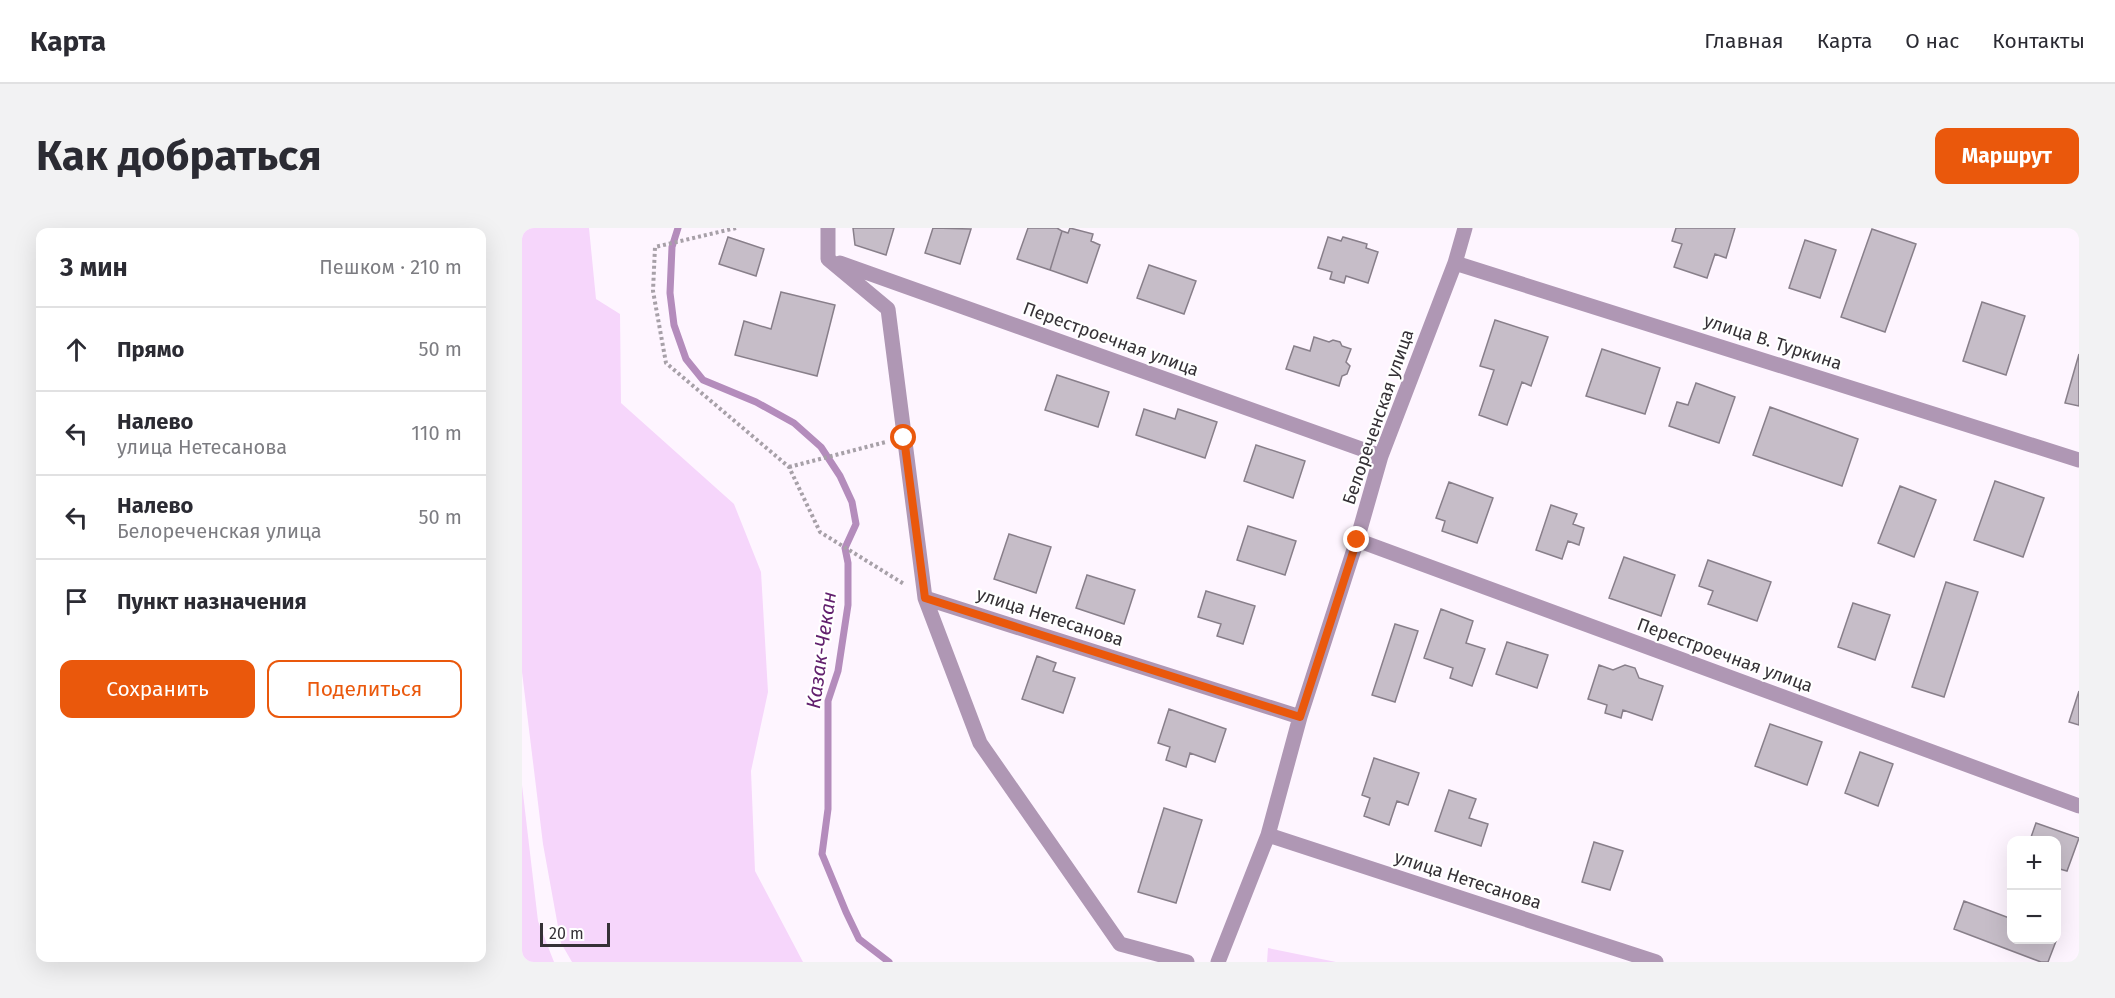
<!DOCTYPE html>
<html lang="ru">
<meta charset="utf-8">
<style>
:root{--surface:#fff;--page:#f2f2f3;--text:#2b2b33;--muted:#7c7c81;--line:#e1e1e2;--accent:#ea580c}
body{margin:0;font-family:"Fira Sans",sans-serif;background:var(--page);color:var(--text)}
.controls{position:absolute;right:18px;bottom:18px;display:grid;overflow:hidden;border-radius:12px;box-shadow:0 6px 24px #0002}
.controls button{width:54px;height:54px;display:grid;place-items:center;padding:0;border:0;border-bottom:2px solid var(--line);background:var(--surface);color:var(--text);font:30px sans-serif}
.scale{position:absolute;left:18px;bottom:15px;width:70px;box-sizing:border-box;padding-left:6px;border:3px solid #353136;border-top:0;font-size:16px;line-height:21px;white-space:nowrap;color:#353136;-webkit-text-stroke:4px #fff;paint-order:stroke}
.stop{position:absolute;width:18px;height:18px;margin:-14px;border:4px solid #ea580c;border-radius:50%;background:#fff}
.stop.end{background:#ea580c;border-color:#fff;box-shadow:0 2px 6px #0008}
.list{margin:0;padding:0;list-style:none}
h2{display:flex;justify-content:space-between;align-items:center;height:78px;margin:0;padding:0 24px;font-size:26px}
h2 small{font-size:20px;font-weight:400;color:var(--muted)}
.list li{display:grid;grid-template-columns:39px 1fr auto;gap:18px;align-items:center;box-sizing:border-box;height:84px;padding:0 24px;border-top:2px solid var(--line)}
.list b{display:block;font-size:22px;white-space:nowrap}
.list p{margin:0;font-size:20px;white-space:nowrap;color:var(--muted)}
.list em{font-size:20px;font-style:normal;color:var(--muted)}
.actions{display:flex;gap:12px;padding:18px 24px}
.actions a{flex:1;padding:14px 0;border:2px solid var(--accent);border-radius:12px;text-align:center;font-size:21px;color:var(--accent)}
.actions .main{background:var(--accent);color:#fff}
.icon{flex:none;width:33px;height:33px;fill:none;stroke:currentColor;stroke-width:2;stroke-linecap:round;stroke-linejoin:round}
.map{position:relative;flex:none;width:1557px;height:734px;overflow:hidden;border-radius:12px}
header{display:flex;align-items:center;gap:36px;box-sizing:border-box;height:84px;padding:0 30px;background:var(--surface);border-bottom:2px solid var(--line)}
header strong{font-size:28px}
nav{display:flex;gap:33px;margin-inline-start:auto;font-size:21px}
.intro{display:flex;align-items:center;justify-content:space-between;box-sizing:border-box;height:144px;padding:0 36px}
h1{margin:0;font-size:42px}
.button{padding:15px 27px;border-radius:12px;background:var(--accent);color:#fff;font-size:21px;font-weight:700}
main{display:flex;gap:36px;padding:0 36px}
aside{flex:1;background:var(--surface);border-radius:12px;box-shadow:0 6px 24px #0002}
.map>svg:first-child{display:block}
</style>
<header>
<strong>Карта</strong>
<nav><a>Главная</a><a>Карта</a><a>О нас</a><a>Контакты</a></nav>
</header>
<div class="intro"><h1>Как добраться</h1><a class="button">Маршрут</a></div>
<main>
<aside>
<h2>3 мин<small>Пешком · 210 m</small></h2>
<ul class="list">
<li><svg class="icon" aria-label="ahead" viewBox="0 0 24 24"><path d="M12 20V5M6 11l6-6 6 6"/></svg><div><b>Прямо</b></div><em>50 m</em></li>
<li><svg class="icon" aria-label="left" viewBox="0 0 24 24"><path d="M17 20v-9H6M10 6l-5 5 5 5"/></svg><div><b>Налево</b><p>улица Нетесанова</p></div><em>110 m</em></li>
<li><svg class="icon" aria-label="left" viewBox="0 0 24 24"><path d="M17 20v-9H6M10 6l-5 5 5 5"/></svg><div><b>Налево</b><p>Белореченская улица</p></div><em>50 m</em></li>
<li><svg class="icon" aria-label="arrive" viewBox="0 0 24 24"><path d="M6 21V4h12l-3 4 3 4H6"/></svg><div><b>Пункт назначения</b></div></li>
</ul>
<div class="actions"><a class="main">Сохранить</a><a>Поделиться</a></div>
</aside>
<div class="map">
<svg width="1557" height="734" viewBox="0 0 1557 734">
<rect width="100%" height="100%" fill="#fef5ff"/>
<path fill="#f6d6fb" d="M0 0H67L74 71 98 86 99 175 212 276 239 344 246 464 229 543 233 643 281 734H50L39 715 21 616 0 444Z
M0 557 16 693 32 734H0Z
M746 720 814 734H745Z"/>
<g fill="none" stroke-linecap="round" stroke-linejoin="round">
<path stroke="#b48cbc" stroke-width="7" d="M156 0 150 19 148 65 152 97 164 131 181 152 234 174 272 195 299 219 318 248 330 274 334 296 323 320 326 335V377L316 443 306 473V581L300 626 324 684 337 711 367 734"/>
</g>
<path fill="#c6bdc8" stroke="#887f8a" stroke-width="1.5" d="M331 0H372L364 27 333 17Z
M411 0 449 1 438 36 403 25Z
M506 0H535L540 3 528 42 495 31Z
M548 0 571 6 569 13 578 17 565 55 528 42 540 3 546 5Z
M1154 0H1213L1204 30 1193 26 1185 50 1152 39 1160 16 1150 13Z
M1350 1 1394 16 1363 104 1319 89Z
M206 9 242 21 234 48 197 36Z
M806 9 819 13 821 9 845 16 844 20 856 24 846 55 824 48 822 55 808 51 810 44 796 40Z
M1283 12 1314 22 1298 70 1267 60Z
M627 37 674 53 662 86 615 70Z
M259 64 313 77 295 148 213 127 222 93 249 101Z
M1460 74 1503 88 1484 147 1441 133Z
M973 92 1026 109 1009 158 1000 154 985 197 957 187 972 142 958 138Z
M792 109 807 114 811 112 818 114 820 118 829 121 824 134 828 138 825 146 820 148 817 158 764 141 772 118 788 123Z
M1080 121 1138 140 1123 186 1064 168Z
M1557 126V178L1543 175Z
M535 147 587 164 576 199 523 182Z
M1174 155 1213 169 1197 215 1147 198 1155 174 1166 177Z
M1248 179 1336 211 1320 258 1231 227Z
M622 181 653 191 656 181 695 194 683 230 614 207Z
M734 217 783 233 771 270 722 253Z
M1473 253 1522 270 1501 329 1452 312Z
M927 254 971 270 955 315 920 303 923 293 914 290Z
M1378 258 1414 272 1392 329 1356 315Z
M1029 277 1055 286 1051 296 1062 300 1057 317 1046 313 1040 331 1014 322Z
M726 298 774 313 763 347 715 332Z
M487 306 529 319 514 365 472 351Z
M1102 329 1153 347 1139 388 1087 370Z
M1186 332 1249 354 1235 393 1186 376 1191 363 1177 358Z
M565 347 613 362 602 396 554 380Z
M1424 354 1456 364 1422 469 1390 459Z
M684 363 733 378 721 416 695 408 699 396 676 389Z
M1331 375 1368 387 1353 432 1316 419Z
M919 381 951 393 944 415 963 421 950 458 928 450 931 440 902 430Z
M873 396 896 403 873 474 850 467Z
M985 414 1026 427 1015 460 974 446Z
M515 428 534 435 531 443 553 450 541 485 500 471Z
M1077 437 1091 442 1103 437 1113 440 1117 450 1141 458 1130 492 1101 482 1099 490 1083 485 1085 477 1066 471Z
M1557 463V497L1547 494Z
M647 481 704 501 693 534 668 525 664 539 644 532 648 519 636 515Z
M1248 496 1300 514 1285 557 1233 538Z
M1338 524 1371 536 1356 578 1323 565Z
M852 530 897 545 886 577 875 573 867 597 842 588 848 570 840 567Z
M927 562 954 571 947 590 966 596 959 618 913 603Z
M642 580 680 592 654 675 616 664Z
M1514 595 1557 610 1545 643 1534 640V612H1508Z
M1072 614 1101 623 1088 662 1060 654Z
M1442 673 1490 691V712H1534V708H1536L1526 734H1519L1432 701Z"/>
<g fill="none" stroke-linecap="round" stroke-linejoin="round">
<path stroke="#a7a0a8" stroke-width="4" stroke-dasharray="3 3" stroke-linecap="butt" d="M214 0 133 19 131 63 144 135 267 239 298 304 382 356
M267 239 364 214"/>
<path stroke="#af97b4" stroke-width="15" d="M306 0V31L366 81 403 370 458 515 598 716 665 734
M318 35 859 228
M933 35 1557 232
M835 312 1557 578
M403 370 778 489
M746 607 1134 734
M696 734 746 607 778 489 835 312 859 228 933 35 943 0"/>
</g>
<g fill="none" stroke-linecap="round" stroke-linejoin="round">
<path stroke="#ea580c" stroke-width="8" d="M382 210 403 370 778 489 835 312"/>
</g>
<g text-anchor="middle" dominant-baseline="central" stroke-width="4.5" stroke-linejoin="round" paint-order="stroke">
<g font-size="18" fill="#353136" stroke="#fff">
<text transform="translate(589 111) rotate(20)">Перестроечная улица</text>
<text transform="translate(1251 114) rotate(18)">улица В. Туркина</text>
<text transform="translate(856 189) rotate(-71)">Белореченская улица</text>
<text transform="translate(528 389) rotate(18)">улица Нетесанова</text>
<text transform="translate(1203 427) rotate(20)">Перестроечная улица</text>
<text transform="translate(946 652) rotate(18)">улица Нетесанова</text>
</g>
<g font-size="20" font-style="italic" fill="#62206e" stroke="#fff">
<text transform="translate(299 422) rotate(-82)">Казак-Чекан</text>
</g>
</g>
</svg>
<div class="controls">
<button>+</button>
<button>−</button>
</div>
<div class="scale">20 m</div>
<div class="stop" style="left:382px;top:210px"></div>
<div class="stop end" style="left:835px;top:312px"></div>
</div>
</main>
